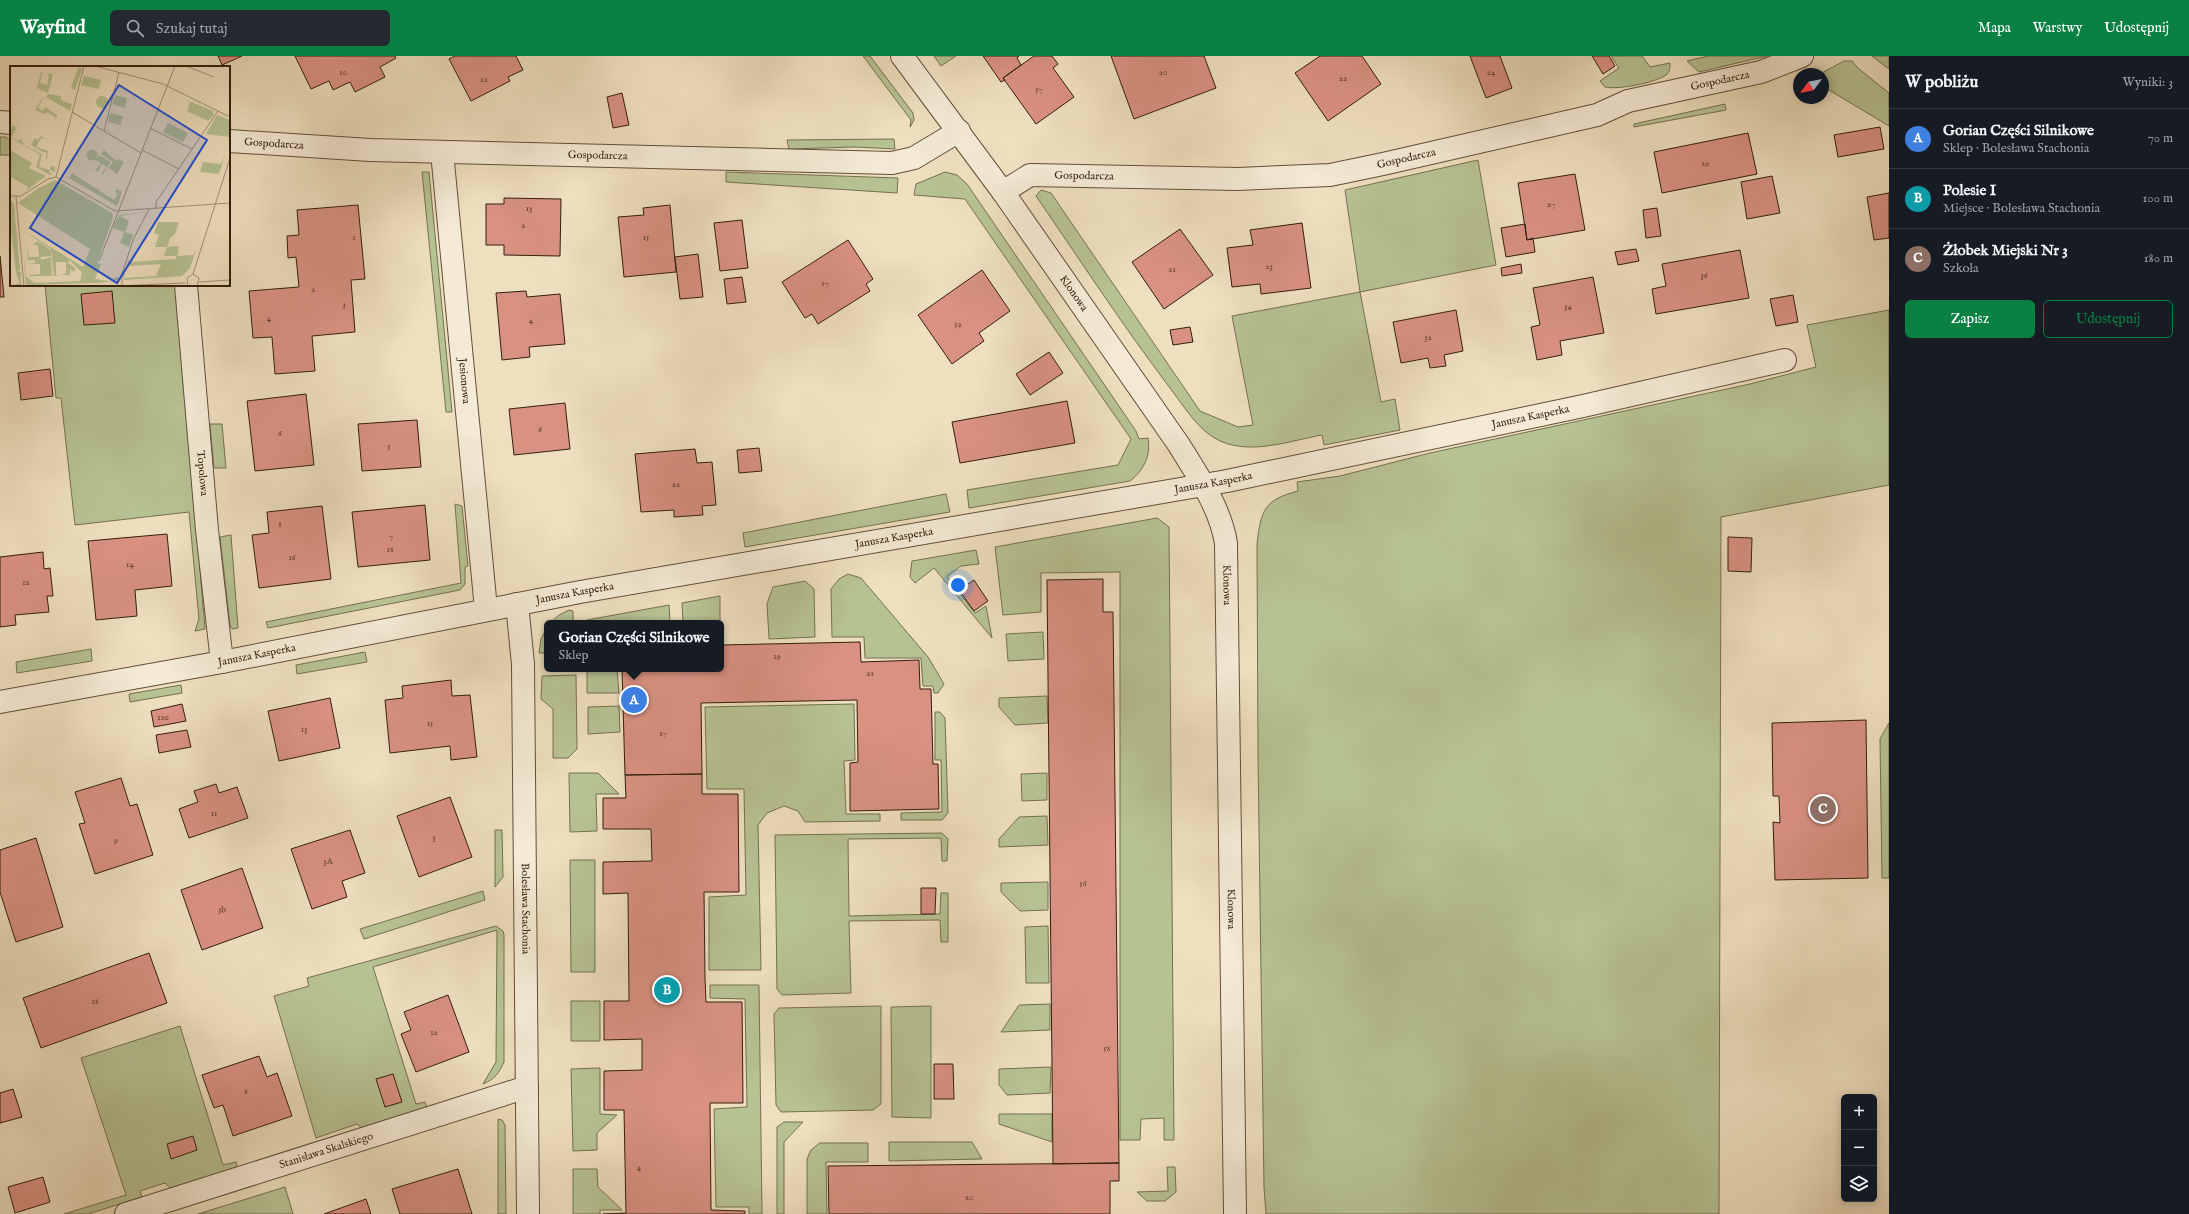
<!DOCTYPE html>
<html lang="pl">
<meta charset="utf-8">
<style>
:root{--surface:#171b24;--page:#242831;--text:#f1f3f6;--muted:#9ea1a6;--line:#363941;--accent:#0b8043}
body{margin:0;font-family:"IM FELL English",serif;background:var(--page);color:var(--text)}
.controls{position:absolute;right:12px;bottom:12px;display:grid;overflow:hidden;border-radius:6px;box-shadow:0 2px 10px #0003}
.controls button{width:36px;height:36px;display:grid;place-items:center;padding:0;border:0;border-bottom:1px solid var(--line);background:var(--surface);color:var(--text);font:20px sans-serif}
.compass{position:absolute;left:1793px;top:12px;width:36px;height:36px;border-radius:50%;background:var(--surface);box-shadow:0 2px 10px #0003;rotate:238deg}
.you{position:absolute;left:958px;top:529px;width:14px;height:14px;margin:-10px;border:3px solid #fff;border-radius:50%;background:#1a73e8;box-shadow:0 0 0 6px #1a73e833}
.badge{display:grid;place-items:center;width:26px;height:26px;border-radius:50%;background:var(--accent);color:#fff;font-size:13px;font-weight:700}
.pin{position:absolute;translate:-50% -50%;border:2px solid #fff;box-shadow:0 1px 4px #0006}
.popup{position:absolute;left:544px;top:564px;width:180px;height:52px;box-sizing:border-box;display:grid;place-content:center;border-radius:6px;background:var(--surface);filter:drop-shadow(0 1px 3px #0005);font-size:13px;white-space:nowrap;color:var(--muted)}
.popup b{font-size:15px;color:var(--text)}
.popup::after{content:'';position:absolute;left:50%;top:100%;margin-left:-8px;border:8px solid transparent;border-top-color:var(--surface)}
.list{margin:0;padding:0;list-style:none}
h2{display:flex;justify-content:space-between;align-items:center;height:52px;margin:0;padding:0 16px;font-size:17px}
h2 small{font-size:13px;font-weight:400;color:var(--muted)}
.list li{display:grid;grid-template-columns:26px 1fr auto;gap:12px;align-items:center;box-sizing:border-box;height:60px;padding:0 16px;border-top:1px solid var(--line)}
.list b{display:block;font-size:15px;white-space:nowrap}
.list p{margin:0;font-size:13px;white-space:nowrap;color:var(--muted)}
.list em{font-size:13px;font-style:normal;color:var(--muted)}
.actions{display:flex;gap:8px;padding:12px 16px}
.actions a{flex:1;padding:9px 0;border:1px solid var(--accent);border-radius:6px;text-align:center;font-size:14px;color:var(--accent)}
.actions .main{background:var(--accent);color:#fff}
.icon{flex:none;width:22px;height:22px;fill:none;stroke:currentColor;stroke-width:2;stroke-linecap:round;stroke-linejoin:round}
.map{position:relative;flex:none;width:1889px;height:1158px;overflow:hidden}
header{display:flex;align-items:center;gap:24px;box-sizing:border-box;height:56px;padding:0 20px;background:var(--accent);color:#fff}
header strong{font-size:19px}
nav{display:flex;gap:22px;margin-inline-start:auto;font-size:14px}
.search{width:280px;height:36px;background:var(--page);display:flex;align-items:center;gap:10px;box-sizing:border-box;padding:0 14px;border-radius:6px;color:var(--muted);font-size:15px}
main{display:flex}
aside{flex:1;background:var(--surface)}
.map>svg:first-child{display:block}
</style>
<header>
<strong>Wayfind</strong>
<div class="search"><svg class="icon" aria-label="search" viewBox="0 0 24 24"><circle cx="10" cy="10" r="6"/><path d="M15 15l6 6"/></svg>Szukaj tutaj</div>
<nav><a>Mapa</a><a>Warstwy</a><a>Udostępnij</a></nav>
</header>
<main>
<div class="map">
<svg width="1889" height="1158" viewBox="0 0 1889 1158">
<rect width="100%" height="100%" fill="#eedfbf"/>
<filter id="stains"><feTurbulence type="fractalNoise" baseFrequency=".005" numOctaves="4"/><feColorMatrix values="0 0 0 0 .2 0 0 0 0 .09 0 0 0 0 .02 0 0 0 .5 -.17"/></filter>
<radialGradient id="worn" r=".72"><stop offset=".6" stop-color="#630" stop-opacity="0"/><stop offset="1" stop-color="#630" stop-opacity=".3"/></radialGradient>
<path fill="#b7c293" stroke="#757050" d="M863 0H870L913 57 914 64 910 71 911 64Z
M934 0H956L941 10Z
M1611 0H1642L1650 11 1670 7C1670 12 1670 16 1666 19 1655 27 1617 34 1605 31L1600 25 1619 12Z
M1708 0H1767L1699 16 1687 5Z
M1872 0H1889V13L1873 1Z
M1844 5H1852L1859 13 1889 37V70L1829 34 1823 35V18H1820Z
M1725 48 1726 54 1634 71V68Z
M0 81H6L11 85V99H0Z
M894 83 895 93 855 91 789 93 787 84Z
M1478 104 1496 209 1360 236 1381 346 1395 343 1400 374 1324 389 1322 379C1289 385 1252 399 1220 385 1198 375 1184 350 1170 332 1123 270 1080 204 1036 140L1041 134 1051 137 1200 355 1238 371 1253 369 1232 260 1360 236 1345 134Z
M422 116H429L452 356H446Z
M726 116 898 122 897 137 726 126Z
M945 116 957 119 967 128 1136 375 1139 383 1148 382C1151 400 1144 414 1130 425L969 452 967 434 1118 409 1131 383 965 143 914 139 916 128Z
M45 229H167V231L176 229 205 573 195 575 199 563 189 456 75 469 61 342H56Z
M1889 254V429L1721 461 1719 1158H1266L1264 1132 1258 700 1257 488C1261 454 1264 444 1298 435L1297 426 1340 420 1430 397 1750 328 1816 311 1807 269Z
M210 368H222L226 412H214Z
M946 438 950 456 745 491 743 477Z
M455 448 462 450 468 510 465 511V528L460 534 268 572 266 566 461 527Z
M1157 462 1169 471 1174 1084H1164V1062L1141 1063 1140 1084H1120V516L1041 517V556L1003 559 995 491Z
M231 479 238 572 232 573 230 569 220 481Z
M976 494 979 508 961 510 947 521 975 557 986 550 992 582 934 512 915 527 910 521 912 505Z
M848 518 861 522 928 601 944 628 938 637H934L933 630H923L921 602H865L864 581H832L831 533 839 523Z
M805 525 814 533 815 581 769 583 767 548 773 531Z
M720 540V567H683L682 547Z
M669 549 670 567H587V564Z
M569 554 573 555V567H550L559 559Z
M547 571V597H539L541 583Z
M1043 576 1044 603 1008 605 1006 578Z
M91 593 92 605 17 617 16 606Z
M365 596 367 606 297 618 296 609Z
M587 613H617L619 637H587Z
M576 619 577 693 568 702H553V653L541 643 542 620Z
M181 629 182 637 130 646 129 638Z
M1047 640 1048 667 1015 669 999 651V642Z
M854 648 855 704 844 705 846 758H880V765L805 766 798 755 784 750 767 757 758 769 761 914H709V841L746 839 744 733H707L705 651Z
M619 650 620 676 588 678V651Z
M935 656H940L945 662 948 757 942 764H901V757L942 756 941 704H935Z
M1889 667V822H1882L1880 683Z
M569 717H598L619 738H596L597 775 570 776Z
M1047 717V744L1022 745 1021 718Z
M1047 760 1048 789 999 791V783L1019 761Z
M495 774H502L503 821 495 831Z
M942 777 948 783 947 805H942L941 782 848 783 849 860 940 858 941 837H948V886H941L940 864 849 865 851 937 782 939 777 933 775 779Z
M570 804H595V916H571Z
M1048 826V854L1020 855 1001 836V827Z
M483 835 485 844 364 883 360 873Z
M496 870 503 875 504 879V1006C499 1017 495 1023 483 1028L496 1006 497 874 373 911 416 1048 425 1046 427 1052 362 1072 357 1068 316 1082 274 940 309 930 307 922Z
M1048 870 1049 927H1026L1025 871Z
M710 929H759L762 1158H749V1151H716L714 1053 747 1051 745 943 710 942Z
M571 945H600V985H571Z
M1050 948V974L1001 976 1019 949Z
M881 950V1048L873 1054 781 1056 776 1049 774 958 779 952Z
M931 950V1062L892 1061 891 951Z
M180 970 223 1109 236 1106 237 1109 234 1113 170 1132 165 1127 143 1134 140 1135 142 1141 88 1158H64L126 1139 81 1002Z
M1051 1011 1050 1037 1007 1039 999 1029V1013Z
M600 1012V1058L617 1059 597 1077V1094L573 1095 571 1013Z
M999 1058H1052V1086L999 1068Z
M498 1063 502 1064 505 1069 506 1158H498Z
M784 1066H803L784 1086V1158H777V1071Z
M889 1086H972L982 1103 889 1105Z
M820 1087H868V1106H826L827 1158H807V1103L811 1094Z
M1167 1111H1175L1176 1136 1165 1145H1147L1137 1136 1168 1135Z
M573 1113H597L598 1131 622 1154H600V1158H573Z
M285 1131 293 1158H198Z"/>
<path fill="#d99182" stroke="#331e0d" d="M218 0H242L222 9Z
M295 0H395L396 2 380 11 385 21 355 36 350 26 333 34 329 25 311 33Z
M455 0H516L523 14 508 21 510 25 471 45 449 3Z
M983 0H1019L1017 2 1021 9 1003 22 1005 24 1001 26Z
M1034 0H1052L1058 8 1053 12 1074 41 1036 68 1003 22Z
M1111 0H1204L1216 32 1134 63Z
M1320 0H1362L1381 28 1328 65 1295 17Z
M1470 0H1500L1512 32 1486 42Z
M1592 0H1609L1615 10 1603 18Z
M622 37 629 69 613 72 607 41Z
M1880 71 1884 93 1838 101 1834 79Z
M1748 77 1757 118 1662 137 1654 96Z
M1575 118 1585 174 1527 184 1518 127Z
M1772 120 1780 157 1747 163 1741 126Z
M1889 137V182L1874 184 1867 141Z
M504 142 561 143 560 200 504 199V189H486V148H504Z
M358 149 365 223 351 224 355 276 312 280 315 315 275 318 272 281 253 282 249 235 299 231 296 201 288 202 287 180 299 179 297 154Z
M670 149 676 216 624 221 618 161 644 159 643 152Z
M1657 152 1661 180 1646 182 1643 154Z
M742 164 748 212 720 215 714 167Z
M1302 167 1311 232 1261 238 1260 228 1232 231 1227 192 1253 189 1250 174Z
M1525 168 1527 184 1533 182 1535 196 1506 201 1501 172Z
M1180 173 1213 219 1164 253 1132 206Z
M848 184 873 223 866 228 870 235 818 268 812 258 805 262 782 226Z
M1636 193 1639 205 1618 209 1615 196Z
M1740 194 1749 242 1656 258 1652 233 1666 230 1662 208Z
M698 198 703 241 680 243 675 201Z
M0 200 4 241H0Z
M1521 208 1522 217 1502 220 1501 212Z
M982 214 1010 255 979 277 984 285 952 308 918 259Z
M742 221 746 246 727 248 724 223Z
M1593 221 1604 277 1560 285 1562 299 1537 304 1531 271 1540 269 1533 232Z
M112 235 115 267 84 269 81 238Z
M526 235 527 241 560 238 565 288 529 291 530 301 502 304 496 237Z
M1793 239 1798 266 1776 270 1770 243Z
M1456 254 1463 295 1444 299 1446 310 1430 312 1428 302 1401 307 1393 266Z
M1190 271 1193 286 1173 289 1170 274Z
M1049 296 1063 317 1030 339 1016 318Z
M50 313 53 340 21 344 18 317Z
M306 338 314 409 255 415 247 345Z
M1067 345 1075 387 960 407 952 366Z
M565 347 570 393 514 399 509 353Z
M417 364 421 411 362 415 358 368Z
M759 392 762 415 739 417 737 394Z
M695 393 697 407 712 406 716 449 702 450 703 459 674 461V454L641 456 635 398Z
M425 449 430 504 358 511 352 456Z
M322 450 331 523 259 532 252 479 269 477 267 456Z
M167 478 172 530 135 534 137 560 96 564 88 485Z
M1728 481 1752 482 1751 516 1728 515Z
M43 496 44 513 50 512 53 540H47L49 556 15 559 16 569 0 571V501Z
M1103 523V556H1113L1119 1107 1053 1108 1047 524Z
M974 524 988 545 974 555 959 534Z
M860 586 861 606 919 604 920 633H931L933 708H938L939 753 850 755V707L858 706 857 644 701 647 702 718 625 719 622 613H721V589Z
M451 624 452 640 470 639 477 701 451 704 450 690 390 697 385 644 403 642 402 630Z
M330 642 340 692 279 705 268 655Z
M182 648 186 665 154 671 151 655Z
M1866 664 1868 822 1775 824 1773 766 1780 767 1779 740H1773L1772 667Z
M187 674 191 691 159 697 156 679Z
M702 718V738H738L739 836H704L705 922 706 946H742L743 1047H710L711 1154 745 1155V1158H603L626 1157 624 1054H604V1015L642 1014V983L604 984V945H629L628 837 603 838V806L652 805 651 773H603V742H626L625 719Z
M121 722 130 750 137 748 153 799 95 818 79 768 85 767 75 736Z
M216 728 219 737 237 731 248 762 189 782 179 753 198 746 194 735Z
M450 741 472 801 419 821 397 760Z
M350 774 365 817 342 825 347 841 312 853 291 793Z
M36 782 63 871 16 886 0 836V794Z
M242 812 263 872 202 894 181 834Z
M921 832H936L935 858H921Z
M149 897 167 947 41 992 23 942Z
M448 939 469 996 416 1016 401 978 411 974 404 956Z
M259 1000 267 1021 277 1017 292 1060 233 1080 223 1049 214 1052 202 1019Z
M934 1008H953L954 1043H934Z
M393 1018 402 1046 385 1051 376 1023Z
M13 1033 22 1061 0 1067V1037Z
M193 1080 197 1094 171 1103 167 1088Z
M1119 1107V1125H1110V1158H829L828 1110Z
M458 1113 472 1158H400L392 1133Z
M43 1121 50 1146 15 1157 8 1131Z
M366 1143 371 1158H324Z"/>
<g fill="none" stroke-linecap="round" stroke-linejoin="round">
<g stroke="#624e3a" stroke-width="24">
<g id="minor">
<path id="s1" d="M902 0 1003 136 1179 389C1198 420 1220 451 1226 487L1235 1158"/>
<path d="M0 66 11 67"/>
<path id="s2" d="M229 85 370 94 892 107 914 102 959 75"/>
<path id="s3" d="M442 96 486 553"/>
<path id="s4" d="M1003 136 1030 119 1238 123 1330 119 1383 108 1597 59 1628 45 1761 16 1802 0"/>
<path id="s5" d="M186 229 207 474 222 606"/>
<path id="s6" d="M517 548 523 608 528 1158"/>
<path id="s7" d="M0 646 222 606 580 536 1227 425 1583 350 1785 304"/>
<path id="s8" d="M126 1158 527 1031"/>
</g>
</g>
<use href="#minor" stroke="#f4ead5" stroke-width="22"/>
</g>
<g text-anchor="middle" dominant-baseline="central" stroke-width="3" stroke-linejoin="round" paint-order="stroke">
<g font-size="9" fill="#5c3b2a">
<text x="343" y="16">10</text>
<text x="1163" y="16">20</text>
<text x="1491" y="16">24</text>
<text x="1343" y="22">22</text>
<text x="484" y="23">12</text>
<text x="1039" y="33">57</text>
<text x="1705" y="107">29</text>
<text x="1551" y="148">27</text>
<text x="529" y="152">13</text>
<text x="523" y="169">2</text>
<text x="354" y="181">1</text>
<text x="646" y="181">15</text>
<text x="1269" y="210">23</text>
<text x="1172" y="213">21</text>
<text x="1704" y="219">36</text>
<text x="825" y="227">17</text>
<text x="313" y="233">2</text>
<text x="344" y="248">3</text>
<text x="1568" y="250">34</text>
<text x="269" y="262">4</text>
<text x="531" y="264">4</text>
<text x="958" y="268">52</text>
<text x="1428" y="281">32</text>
<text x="540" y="373">6</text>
<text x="280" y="377">6</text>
<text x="389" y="390">5</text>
<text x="676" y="428">22</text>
<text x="280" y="468">8</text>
<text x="391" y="480">7</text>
<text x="390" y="493">18</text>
<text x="292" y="501">16</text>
<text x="130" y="508">14</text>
<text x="26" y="526">12</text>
<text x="777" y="600">19</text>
<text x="870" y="617">21</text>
<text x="163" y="661">12e</text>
<text x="430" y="667">15</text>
<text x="304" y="673">13</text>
<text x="663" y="677">17</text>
<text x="214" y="757">11</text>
<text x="434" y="781">3</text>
<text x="116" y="784">9</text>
<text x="328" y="805">3A</text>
<text x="1083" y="827">56</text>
<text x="222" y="853">3b</text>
<text x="95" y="945">18</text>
<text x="434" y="976">12</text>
<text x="1107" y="992">58</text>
<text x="246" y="1035">8</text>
<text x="639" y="1111">4</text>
<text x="969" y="1141">20</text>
</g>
<g font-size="11" fill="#331e0d" stroke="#f4ead5">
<text stroke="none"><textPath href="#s4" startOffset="734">Gospodarcza</textPath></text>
<text stroke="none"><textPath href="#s2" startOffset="45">Gospodarcza</textPath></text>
<text stroke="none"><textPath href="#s2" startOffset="369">Gospodarcza</textPath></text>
<text stroke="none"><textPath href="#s4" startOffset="410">Gospodarcza</textPath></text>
<text stroke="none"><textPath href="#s4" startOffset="86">Gospodarcza</textPath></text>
<text stroke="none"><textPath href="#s1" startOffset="293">Klonowa</textPath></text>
<text stroke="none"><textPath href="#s3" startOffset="230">Jesionowa</textPath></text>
<text stroke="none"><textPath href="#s7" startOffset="1557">Janusza Kasperka</textPath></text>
<text stroke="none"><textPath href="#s5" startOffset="189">Topolowa</textPath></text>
<text stroke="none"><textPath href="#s7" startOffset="1233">Janusza Kasperka</textPath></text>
<text stroke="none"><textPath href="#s7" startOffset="909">Janusza Kasperka</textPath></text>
<text stroke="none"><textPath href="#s1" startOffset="629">Klonowa</textPath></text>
<text stroke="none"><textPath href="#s7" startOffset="585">Janusza Kasperka</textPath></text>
<text stroke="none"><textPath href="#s7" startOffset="261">Janusza Kasperka</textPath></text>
<text stroke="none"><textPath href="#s6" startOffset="305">Bolesława Stachonia</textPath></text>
<text stroke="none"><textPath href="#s1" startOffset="953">Klonowa</textPath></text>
<text stroke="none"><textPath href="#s8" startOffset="210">Stanisława Skalskiego</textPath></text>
</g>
</g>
<g transform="translate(10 10)">
<rect width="220" height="220" fill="#eedfbf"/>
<path d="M69 0 72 3 65 24 61 22ZM31 6 35 7H32L30 17 37 19 39 9 36 7 43 8 38 27 27 22ZM74 10 91 14 89 23 71 19ZM38 28 51 30V34L55 35H52L62 38 60 45 36 31ZM105 29 117 32 115 42 102 38ZM86 36a6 6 0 1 1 12 0a6 6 0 1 1-12 0ZM33 31 38 33 33 32 28 42 33 45 35 41 47 49 46 55 45 51 37 46 35 48 25 44ZM172 32 203 45 204 49 198 55 177 45 180 36ZM100 47 113 50 107 70 97 64 96 63 107 70 110 59 98 56ZM207 49 220 54V71L215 87 220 71 196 68ZM158 57 178 67 173 76 144 62 153 66ZM2 59 7 62 1 71 9 75 11 72 14 79 32 88 29 101 40 104 41 100 45 101V106L40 104 39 107H43L40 109 26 101 30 89 0 71ZM31 70 35 73 31 72 26 81 38 85 36 96V86H33L21 79 25 72 28 74ZM76.5 89a5.5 5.5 0 1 1 11 0a5.5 5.5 0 1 1-11 0ZM0 84 22 97 19 102 36 110 17 124 18 121 1 111 0 113ZM94 84 106 95 108 93 114 96 107 108 99 102 97 104 103 96 91 88ZM89 89 101 96 93 108H91L97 101 92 98 88 106 85 104 91 97 85 94ZM215 89 209 108 190 106 193 96 211 98ZM62 107 104 134 108 128 105 126 107 123 112 126 107 140 59 112ZM45 114 102 147 103 152 87 197 91 198 85 213 99 215 108 210 109 214 89 217 16 219 12 173 16 210 24 217 70 215 72 206 59 194 58 197 65 202 66 206 65 204 62 206 60 201V209H52L56 207V196H46V209H51L44 210 41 183 11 163 73 201 80 183 8 137 27 123ZM0 133 4 138 10 204 7 205 11 206V219L0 220 10 217 6 207 0 156ZM137 146 110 150 119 155 115 166 123 169 119 181 110 177 114 166 102 162 109 149ZM148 156H169L165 168 160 172 157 181 169 180 167 190 183 189 186 184 180 202 172 210 114 214 113 208 116 202 114 212 146 210 151 198 117 200 118 194 120 196 166 193V190H154L157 181H145L149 169 144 167ZM27 175 41 184V190L31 191V194L41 191 42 210H20L18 199 20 209 30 208V198H18L25 197V194H18L17 180 19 191H29L28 179H23Z" fill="#b7c293"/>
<path fill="none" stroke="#a39278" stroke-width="1" d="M85 0 153 18 220 51M176 0 204 11M62 46 131 87M140 62 182 83M94 65 109 6M132 84 169 103M46 111 74 0M0 130H11L38 113 46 111 105 145 220 137M6 131 14 220M146 143V136L208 45M89 195 165 0M183 208 220 92M189 216 220 214M106 220 176 217M112 220V208L123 174 139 143M178 220 177 212 183 208 189 212 187 220"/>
<path fill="#1d4ed8" fill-opacity="0.15" stroke="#1d4ed8" stroke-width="2" d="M109 19 197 74 107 217 20 162Z"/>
<rect width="220" height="220" fill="none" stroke="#331e0d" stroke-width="2"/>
</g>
<rect width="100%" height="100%" filter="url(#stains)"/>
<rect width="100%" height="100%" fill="url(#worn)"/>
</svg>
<div class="controls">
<button>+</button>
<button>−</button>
<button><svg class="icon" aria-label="layers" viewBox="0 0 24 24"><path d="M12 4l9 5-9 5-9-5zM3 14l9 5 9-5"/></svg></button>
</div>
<svg class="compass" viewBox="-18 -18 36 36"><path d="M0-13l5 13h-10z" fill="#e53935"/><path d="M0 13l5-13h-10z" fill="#9ea1a6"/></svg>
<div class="you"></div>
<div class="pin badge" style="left:634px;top:644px;background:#3f7fe0">A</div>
<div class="popup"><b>Gorian Części Silnikowe</b>Sklep</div>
<div class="pin badge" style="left:667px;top:934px;background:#0f9aa8">B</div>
<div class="pin badge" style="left:1823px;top:753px;background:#8d6e63">C</div>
</div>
<aside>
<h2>W pobliżu<small>Wyniki: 3</small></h2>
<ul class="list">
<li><span class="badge" style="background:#3f7fe0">A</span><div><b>Gorian Części Silnikowe</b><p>Sklep · Bolesława Stachonia</p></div><em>70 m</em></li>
<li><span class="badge" style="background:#0f9aa8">B</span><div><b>Polesie I</b><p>Miejsce · Bolesława Stachonia</p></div><em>100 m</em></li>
<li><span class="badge" style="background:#8d6e63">C</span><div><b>Żłobek Miejski Nr 3</b><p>Szkoła</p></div><em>180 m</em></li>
</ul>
<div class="actions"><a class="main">Zapisz</a><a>Udostępnij</a></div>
</aside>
</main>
